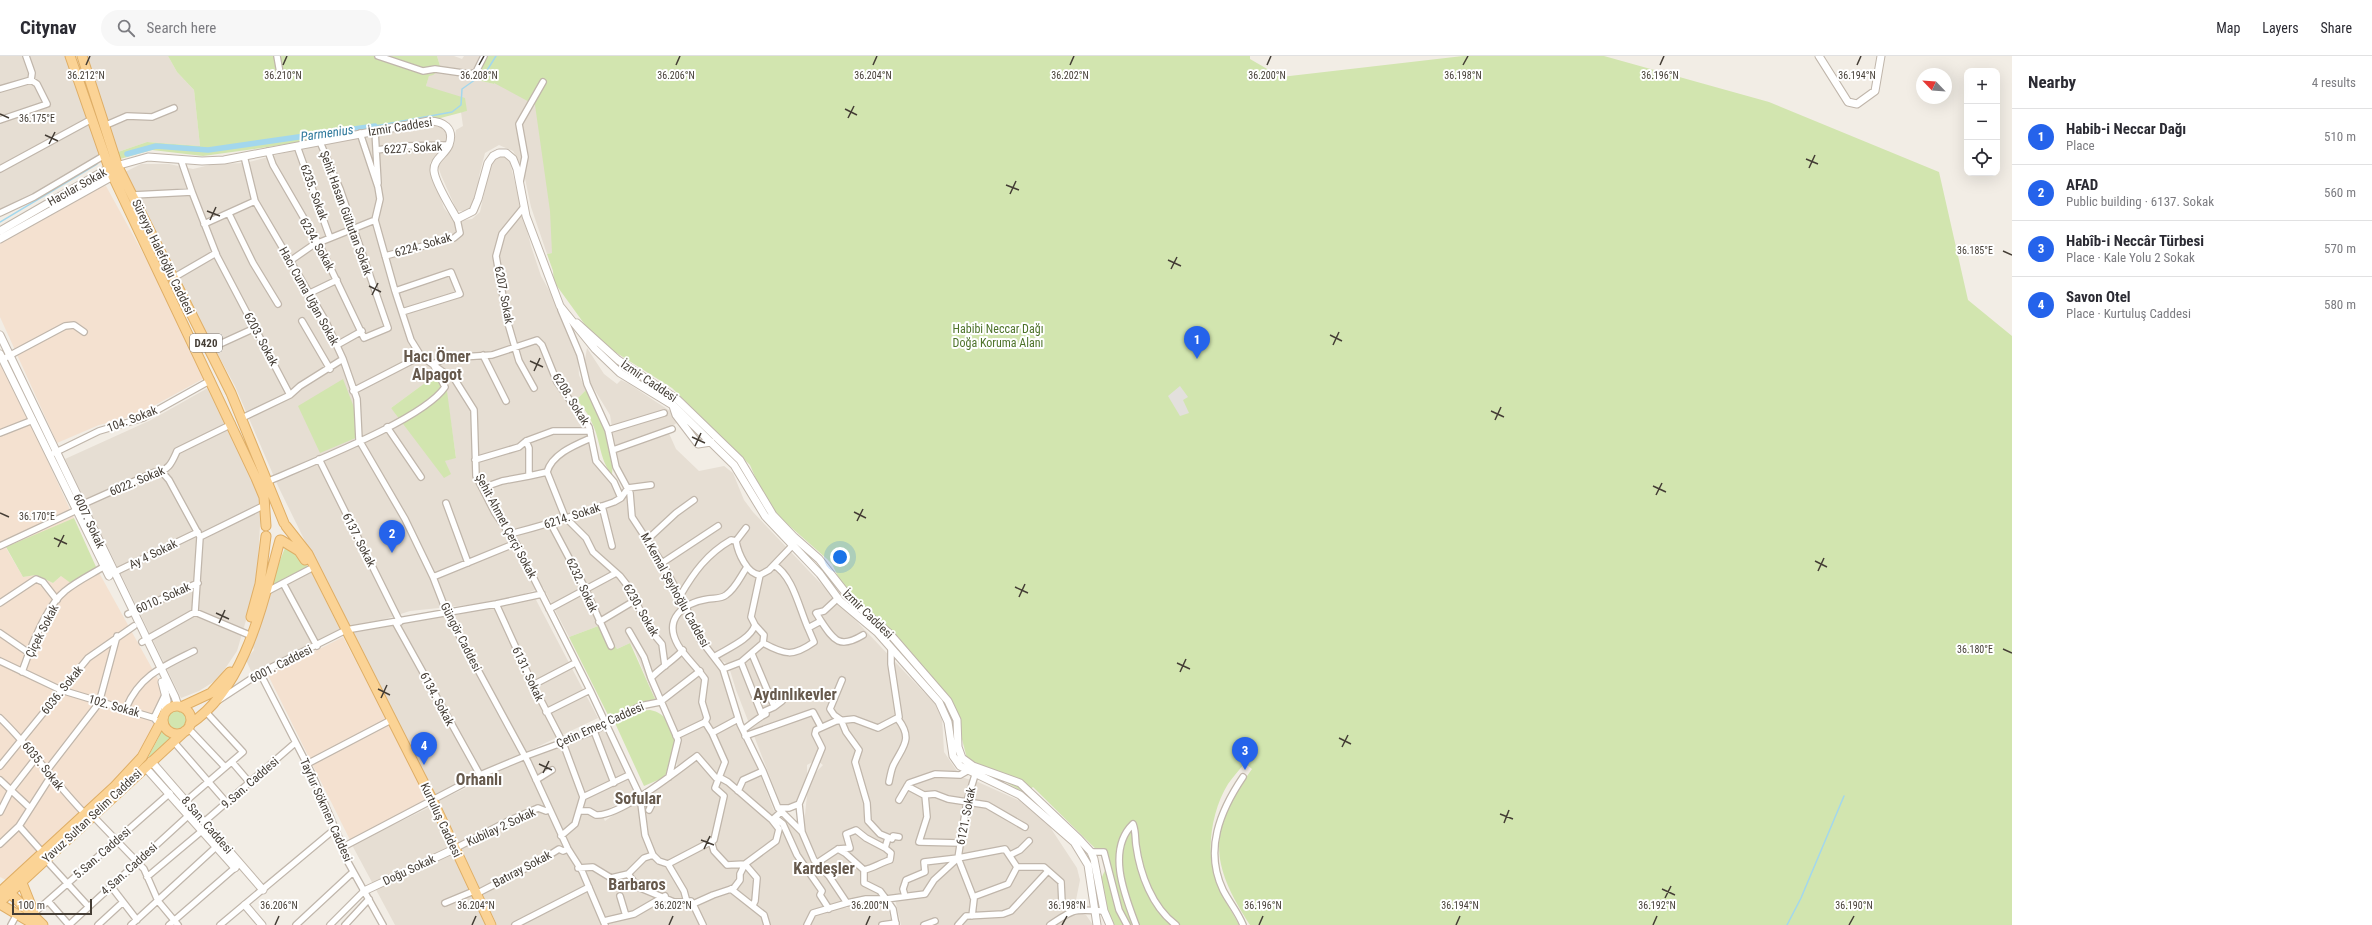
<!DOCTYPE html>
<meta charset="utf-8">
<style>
:root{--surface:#fff;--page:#f7f7f7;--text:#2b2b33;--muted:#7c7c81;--line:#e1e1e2;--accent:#2563eb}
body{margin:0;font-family:"Roboto Condensed",sans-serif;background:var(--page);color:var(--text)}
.controls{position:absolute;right:12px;top:12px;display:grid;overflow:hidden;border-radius:8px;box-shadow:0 4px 16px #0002}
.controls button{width:36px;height:36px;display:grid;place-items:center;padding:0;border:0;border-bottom:1px solid var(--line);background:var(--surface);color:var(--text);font:20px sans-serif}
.compass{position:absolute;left:1916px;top:12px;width:36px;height:36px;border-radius:50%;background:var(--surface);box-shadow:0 4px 16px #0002;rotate:295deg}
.scale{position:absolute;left:12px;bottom:10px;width:80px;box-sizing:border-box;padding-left:4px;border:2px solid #443d35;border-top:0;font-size:11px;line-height:14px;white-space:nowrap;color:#443d35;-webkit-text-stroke:3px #fff;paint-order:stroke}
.you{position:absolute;left:840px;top:501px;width:14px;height:14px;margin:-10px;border:3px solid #fff;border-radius:50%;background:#1a73e8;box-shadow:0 0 0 6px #1a73e833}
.badge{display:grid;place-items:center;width:26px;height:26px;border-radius:50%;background:var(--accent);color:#fff;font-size:13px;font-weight:700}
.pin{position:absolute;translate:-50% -33px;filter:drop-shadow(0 1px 2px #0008)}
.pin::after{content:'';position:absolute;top:21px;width:14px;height:12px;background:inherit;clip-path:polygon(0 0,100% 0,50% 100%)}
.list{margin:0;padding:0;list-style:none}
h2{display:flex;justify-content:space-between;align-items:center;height:52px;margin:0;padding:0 16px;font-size:17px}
h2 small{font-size:13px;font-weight:400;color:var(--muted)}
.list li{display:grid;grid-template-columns:26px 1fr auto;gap:12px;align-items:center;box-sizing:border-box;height:56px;padding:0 16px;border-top:1px solid var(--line)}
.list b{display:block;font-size:15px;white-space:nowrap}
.list p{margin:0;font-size:13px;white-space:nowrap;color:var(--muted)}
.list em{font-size:13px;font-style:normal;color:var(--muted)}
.icon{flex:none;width:22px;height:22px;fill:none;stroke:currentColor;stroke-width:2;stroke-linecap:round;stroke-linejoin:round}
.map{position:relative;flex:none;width:2012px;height:869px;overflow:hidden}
header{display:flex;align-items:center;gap:24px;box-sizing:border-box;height:56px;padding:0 20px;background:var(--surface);border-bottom:1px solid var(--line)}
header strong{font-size:19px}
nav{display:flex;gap:22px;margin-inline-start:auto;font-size:14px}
.search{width:280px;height:36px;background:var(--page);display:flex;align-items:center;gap:10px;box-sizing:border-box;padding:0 14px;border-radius:22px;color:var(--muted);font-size:15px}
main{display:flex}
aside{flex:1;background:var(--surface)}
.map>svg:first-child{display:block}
</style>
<header>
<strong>Citynav</strong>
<div class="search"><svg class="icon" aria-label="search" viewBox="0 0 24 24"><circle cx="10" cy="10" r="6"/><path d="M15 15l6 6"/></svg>Search here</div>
<nav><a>Map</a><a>Layers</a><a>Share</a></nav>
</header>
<main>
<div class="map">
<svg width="2012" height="869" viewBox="0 0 2012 869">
<rect width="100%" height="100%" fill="#f2ede5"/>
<path fill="#e6ded3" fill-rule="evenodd" d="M0 0H69L101 98 51 129 0 156Z
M84 0H168L177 16 194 34 200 90 147 86 118 96Z
M437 0H454L462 3 464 0H482L475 16 440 10Z
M498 0 561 24 557 196 547 198 531 151 523 113 513 95 499 89 485 97 479 120 478 142 471 155H457L441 119 438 110 441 104 454 88 456 74 463 70 461 56 467 55 426 30 429 19 438 15 494 28Z
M426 69 445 71 448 76 447 87 430 107V113L444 152 451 161 458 165 472 163 480 156 490 111 497 100 501 98 509 103 531 190 541 220 559 252 578 303 579 319 586 334 575 345 586 367 595 406 623 434 629 446 617 402 610 359 588 323 584 309 587 292 604 318 617 328 621 324 629 328 670 355 680 365 667 373 676 393 699 415 724 410 733 417 744 444 753 456 936 649 942 661 944 696 961 721 978 726 1020 745 1048 768 1077 812 1080 824 1076 844 1067 853 1086 859 1093 869H901L894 839 867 840 848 846 825 817 806 778 804 768 808 730 812 720 823 709 816 704 807 709V721L798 746 793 750 781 749 736 634 729 611 726 607 716 602 706 590 659 507 695 579 717 605 774 755 784 760 799 777 846 852 862 845 885 844 893 869H497L438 745 466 732 480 720 604 672 637 737 601 757 605 765 677 714 678 684 655 643 635 595 630 587 617 593 601 569 569 581 543 531 519 540 486 547 410 555 382 564 347 571 278 430 235 330 168 207 125 116 141 108H169L193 113 214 108 245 107 333 84ZM443 314 456 401 445 405 391 352Z
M213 329 268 435 260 469 258 507 252 544 237 595 218 623 199 635 181 642 65 403 151 364Z
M309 512 342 576 252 617 246 604 254 594 251 584 269 531Z
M535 542 598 662 432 741 353 576 376 570 457 559 496 548Z
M430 751 489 869H395L352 789Z"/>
<path fill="#f4e1d0" d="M106 130 210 319 137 359 99 369 57 387 0 261V180L86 134Z
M0 302 74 462 6 492 23 521 36 519 53 527 61 520 97 513 164 634 161 662 137 708 8 825 0 821Z
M343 581 430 746 350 784 268 619Z"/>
<path fill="#d2e5af" d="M168 0H437L440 10 475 16 482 0H1250V3L1281 21 1463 0H1604L1769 46 1939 116 1968 244 2012 280V869H1250C1209 806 1208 775 1252 713L1245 707C1239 714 1233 721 1228 728 1213 752 1206 790 1214 817 1219 835 1230 852 1239 869H1111C1102 843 1092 831 1110 807L1033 731 1025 737 991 718 969 710 953 649 849 543 832 508 827 503 768 451 750 409 672 332 596 284 554 226 553 215 547 198 552 197 550 155 535 49 494 27V28L438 15 433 19 429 20 426 30 465 42 467 55 433 64 268 91 203 100 152 94 120 103 118 96 147 86 200 90 194 34 177 16Z
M444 313 456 402 445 405 451 418 444 422 391 352Z
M343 323 355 354 358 381 320 397 298 350Z
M586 334C601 361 615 388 612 419 599 403 601 385 592 367 589 358 582 351 577 343Z
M74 462 97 513 72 528 61 520 53 527 36 519 23 521 6 491Z
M285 492 299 500 309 512 269 531Z
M601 569 617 593 630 587 655 643 609 661 569 581Z
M167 663a10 10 0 1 1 20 0a10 10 0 1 1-20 0Z
M650 654C667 657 670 670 676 684L665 721 644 730 615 667 640 655Z
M161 672 177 680 141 714 159 681Z"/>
<path fill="#e3e0dd" d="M1180 330 1188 341 1183 344 1189 357 1180 360 1168 340Z"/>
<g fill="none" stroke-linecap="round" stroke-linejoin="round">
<path stroke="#a3d7ed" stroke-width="1.5" d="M375 70 452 56 461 49 462 33 486 16 496 0
M0 166 97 108
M1787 869 1801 842 1844 740"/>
<path stroke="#a3d7ed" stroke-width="5.5" d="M127 98 156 90 208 94 375 70"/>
<g stroke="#c0b6ab" stroke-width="8">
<path id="minor" d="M277 0 280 17
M378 0 423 15 435 13 470 18 476 16 484 0
M0 33 31 24
M0 64 47 48 37 28 31 24 32 17 26 0
M104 70 127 60 152 61 174 52
M375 75 378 127
M360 77 378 131 380 143 375 164 395 235 411 284 421 300 446 318 452 319 474 354 476 420 495 457 516 487 590 634 640 740 645 779 653 799 659 805 668 808 684 835 687 846
M297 90 330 182
M377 94 404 90 449 89
M268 95 273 109 320 190 364 282 388 272 340 133 320 86
M244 100 255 145 325 264 343 303 357 343 359 384 405 463 433 521 447 557 528 706 568 793 582 815 605 869
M181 104 192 136
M0 113 92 63
M520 126 525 101 519 68 543 26
M133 139 192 136 217 200 290 339 300 330 343 303
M524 151 502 178 496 200 507 264 519 305 534 332
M0 157 34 141 105 99
M229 158 253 207 278 248
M204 168 255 145
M385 200 454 182 460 177 457 163
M290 205 313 189 375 164
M173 222 216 197
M395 235 451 216 460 238 402 256
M310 237 337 224
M561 254 580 299 587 328 608 374 616 411 630 437 632 461 662 507 686 551 700 583 723 613 740 668 763 715 778 752 802 776 814 804 829 820 847 847 866 843H886L893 853 896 869
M302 265 330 313
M337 289 362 275
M209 293 255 272
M483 299 506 345
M3 303 65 270 74 269 84 276
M353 335 421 300
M242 362 290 339
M387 371 421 421
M608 374 664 357
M0 377 33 364
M526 385 553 375H590
M613 394 672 373
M54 397 99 375 143 362 211 324
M319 403 400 566
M475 404 519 391 526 385 529 392V420L547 416
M162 416 169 424 199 479
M547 416 565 461 586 482 593 496 620 520 627 529 651 575 662 588 665 610
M547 416C552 398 575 389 591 382
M267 426C307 408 423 364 445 331L433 308 446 302 492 299 537 284 542 289 557 326 589 371 596 405 614 426 621 442
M482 432 502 425 529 420
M446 447 468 507
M79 450 155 416C169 415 172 406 177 395L232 368
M602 450 612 490
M551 468 585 532 611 590
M510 478C545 469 580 458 614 446L621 442 628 432 651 429
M200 481 265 449
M648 483 676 457 694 444
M736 485C738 497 747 518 760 519
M0 490 77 454
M662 507 718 470
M774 509C793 520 799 552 808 572
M111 518 198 476
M760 519 751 561 755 569 764 579 763 587
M760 519 769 514 792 490
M433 521 516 487
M283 527 317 590
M266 536 310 513
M680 540C694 516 707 498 731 484L736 485 746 472
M0 547 36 523 43 526 57 544
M496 548 533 629 563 687 583 741 575 768 561 780
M549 553 616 517
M195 556 200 481
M128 558 198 527
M821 565C834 585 840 593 863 579
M395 566 480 719
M599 566 634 545
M629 575 644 601 651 622
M0 577 29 597
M142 586 195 556 247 578
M763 587C785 599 793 601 814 586L808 572 821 565 816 557 824 555 838 542
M752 598 774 650
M714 601C726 593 750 584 755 569
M0 605 61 634 154 662 160 669
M741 606 762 659
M723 613 741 606 763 587
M22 616C30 593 46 550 65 535 77 525 92 518 105 510
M260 617 312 718 343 791 344 799 383 869
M842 624 830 653 834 659 841 664 846 676 859 694 855 706 867 747 868 765 880 778 892 783 893 780 899 781
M533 629 575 607
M219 644 260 617 346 574 496 548 542 538
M660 646 700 615
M126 652C140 619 164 610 194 595
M546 656 590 634
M0 662C31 692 55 727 85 758
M154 662 166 637
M705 666 707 662 702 646 705 623C697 611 685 601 678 589 663 563 683 547 708 543 714 542 721 543 726 539 736 532 740 521 747 511
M188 672 225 711
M743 674C751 668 759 661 766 658L765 655 774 651 782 645
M594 675 614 727
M676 680 705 666 712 677 738 663
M745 680 813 656 821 671
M174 686 227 747
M232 706 250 727
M307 708 391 664
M0 710 88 602 134 570
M48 713 99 647 117 580
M669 721 678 684 651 622C661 611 673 605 683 594
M0 724 30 752
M536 724 552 714
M889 726C890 721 891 715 893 710 902 691 914 684 898 663
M907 730 924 739 935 738 948 743 987 749 1025 771
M738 735 743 724 763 715
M925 739 927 761 919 786 960 787
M640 740 651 750 649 754
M583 741 629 719
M899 744 909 727 935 718 960 719 967 715
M186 745 243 696 206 656
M778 752H789L799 748
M579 755H589L596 759C619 761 677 715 697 700L716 722 719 721 728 726 772 764H778L783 768 797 799 822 835 820 839 829 853
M0 756 11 734 36 702
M93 760 144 813 158 845 178 869
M204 766 295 687
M19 770 43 797
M802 776 799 748 822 692 815 678 816 674 836 665 854 663 878 672 899 661 891 608V592
M711 785 714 795 727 809 745 808 757 822 755 845 753 849
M0 788 19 770 51 720
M343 791 480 719 523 701 594 675 640 650 660 646
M454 793 508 765 538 752 546 755 549 754
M838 793 845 797 864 814V827L880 835 886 843 925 838 934 824 958 802 1005 793 1017 811
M1091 796H1104L1119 854 1127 869
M1010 799 1020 794 1029 785
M958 802 967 745 975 719
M958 802 974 843 972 860
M46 804 88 850
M817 807 838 793 850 792 846 778 856 774 866 782 885 792
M668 808 714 784 724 740 715 732 725 706 712 677
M578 812 593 811 611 822 628 818 638 831 674 846 691 845 693 848 713 839 734 832 740 824V818L745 808 776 785 779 773 772 764 781 756
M864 814C874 812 880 807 890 804L891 797 885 792 888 782
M628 818 644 802 653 799
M147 821 203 774
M110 829 137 864
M731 833 764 859 767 869
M476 838 540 805 559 793 563 795 568 793
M620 840 626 860
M905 840 903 833 906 824 925 816 924 806 958 802
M973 841 1008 828 1017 811H1044L1061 826 1062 847 1070 855
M48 845 69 869
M445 847 474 835
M693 848 703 869
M34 857 170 737
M604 865 634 858 665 840
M11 869 17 858
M69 869 189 759
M98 869 123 846
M131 869 216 791
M169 869 237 810
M220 869 336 772
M296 869 353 816
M330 869 364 835
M345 869 369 843
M515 869 589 831
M807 869 813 857 847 847
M882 869 896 867
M924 869 935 865
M958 869 966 860 1003 858 1011 855 1048 815
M1050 869C1077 851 1073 854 1104 855
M1136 869C1125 840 1106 794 1133 768 1136 776 1135 782 1136 789 1140 818 1152 851 1176 869
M1243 869C1238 856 1229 846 1223 834 1204 794 1220 755 1243 721"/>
</g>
<g stroke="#c0b6ab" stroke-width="9">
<path id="tertiary" d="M1819 0 1848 46 1857 48 1875 35 1881 0
M0 175 109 112 148 101 202 105 224 104 429 65C443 65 455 72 449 89 445 99 433 103 434 115 435 127 451 152 457 163L473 155 478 143 488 107 493 100 499 97H506L513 103 517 113 526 160 560 250 595 293 620 317 674 350 734 409 765 460 820 518 840 545 877 576 939 646 948 666 953 700 960 710 1020 739 1074 786 1088 809 1097 869
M0 183 113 120 115 116
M577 267 618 304 678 344 740 404 773 459 794 481 819 503 853 546 890 578 948 645 957 664 958 691 962 702 973 710 1020 727 1079 783 1091 796 1094 803 1104 855 1110 869
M0 279 175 641 178 650
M0 298 109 520
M673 350 676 359 698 388 711 386
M162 626 167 645 164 658
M151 705 263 834
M145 711 235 812
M364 835 454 793
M245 849 262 869"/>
</g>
<g stroke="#dfae66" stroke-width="11">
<path id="primary" d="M70 0 109 112 256 422 264 441 266 470
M82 0 118 111 231 337 284 467
M286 470 308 498 433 745 491 869
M281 484 299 495 305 504
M251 561 260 528 266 480
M163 664a14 14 0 1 1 28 0a14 14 0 1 1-28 0Z
M181 651 211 637 230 616
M190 668C246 632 263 545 280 484
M22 827 34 857
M0 836 115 730 142 701 163 662
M10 837 43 869
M0 846 185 675
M0 848 35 869"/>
</g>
<use href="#minor" stroke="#fff" stroke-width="5.5"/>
<use href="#tertiary" stroke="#fff" stroke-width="7"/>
<use href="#primary" stroke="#fbd395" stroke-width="9"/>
</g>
<path fill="none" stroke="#443d35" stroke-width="1.5" d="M86 9 90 0M283 9 287 0M479 9 484 0M676 9 680 0M873 9 877 0M1070 9 1074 0M1267 9 1271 0M1463 9 1468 0M1660 9 1664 0M1857 9 1861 0M845 53 857 59M0 58 9 62M848 62 854 50M45 79 58 85M49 88 55 76M1806 103 1818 108M1809 112 1815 99M1006 129 1019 134M1010 138 1016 125M207 155 220 160M210 164 216 151M2003 195 2012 199M1168 204 1181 210M1171 213 1177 201M369 230 381 236M372 239 378 227M1330 279 1342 285M1333 289 1339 276M530 305 543 311M534 315 540 302M1491 355 1504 361M1495 364 1501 351M692 381 705 387M695 390 701 377M1653 430 1666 436M1656 439 1662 427M854 456 866 462M0 457 9 461M857 465 863 453M54 482 67 488M58 491 64 479M1815 505 1827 511M1818 515 1824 502M1015 531 1028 537M1019 541 1025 528M216 557 229 563M219 567 225 554M2003 593 2012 597M1177 607 1190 613M1180 616 1186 603M378 633 390 639M381 642 387 629M1339 682 1351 688M1342 691 1348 679M539 708 552 714M543 717 549 705M1500 758 1513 763M1504 767 1509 754M701 784 714 789M704 793 710 780M1662 833 1675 839M1665 842 1671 830M275 869 279 860M472 869 476 860M669 869 673 860M866 869 870 860M1062 869 1067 860M1259 869 1263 860M1456 869 1460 860M1653 869 1657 860M1849 869 1854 860"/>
<g text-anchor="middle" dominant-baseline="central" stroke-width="4" stroke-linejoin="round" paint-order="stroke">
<rect fill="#fff" stroke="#7c7772" stroke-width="1" x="190" y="278" width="32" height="18" rx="3"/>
<g font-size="11" font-weight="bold" fill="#443d35">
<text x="206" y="287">D420</text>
</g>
<g font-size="12" fill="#443d35" stroke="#fff">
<text transform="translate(400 71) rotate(-9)">İzmir Caddesi</text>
<text transform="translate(413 92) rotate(-3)">6227. Sokak</text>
<text transform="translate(77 131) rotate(-29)">Hacılar Sokak</text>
<text transform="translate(314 136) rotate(70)">6235. Sokak</text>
<text transform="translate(346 157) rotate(70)">Şehit Hasan Gültutan Sokak</text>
<text transform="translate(317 188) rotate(61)">6234. Sokak</text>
<text transform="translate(423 189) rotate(-16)">6224. Sokak</text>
<text transform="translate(163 201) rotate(64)">Süreyya Halefoğlu Caddesi</text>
<text transform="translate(504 239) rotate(79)">6207. Sokak</text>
<text transform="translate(309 240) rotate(61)">Hacı Cuma Uğan Sokak</text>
<text transform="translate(261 283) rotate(62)">6203. Sokak</text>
<text transform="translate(649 325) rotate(34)">İzmir Caddesi</text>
<text transform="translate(571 343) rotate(58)">6208. Sokak</text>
<text transform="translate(132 363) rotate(-21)">104. Sokak</text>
<text transform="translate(137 425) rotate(-23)">6022. Sokak</text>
<text transform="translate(572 460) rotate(-18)">6214. Sokak</text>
<text transform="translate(89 465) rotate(65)">6007. Sokak</text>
<text transform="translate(506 470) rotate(62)">Şehit Ahmet Çerçi Sokak</text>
<text transform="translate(359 484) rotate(63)">6137. Sokak</text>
<text transform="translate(153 498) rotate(-26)">Ay 4 Sokak</text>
<text transform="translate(582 529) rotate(65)">6232. Sokak</text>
<text transform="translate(675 534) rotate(61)">M.Kemal Şeyhoğlu Caddesi</text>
<text transform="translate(163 542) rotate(-24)">6010. Sokak</text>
<text transform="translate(641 554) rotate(60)">6230. Sokak</text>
<text transform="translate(868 558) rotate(44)">İzmir Caddesi</text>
<text transform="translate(42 575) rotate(-63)">Çiçek Sokak</text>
<text transform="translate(461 581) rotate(63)">Güngör Caddesi</text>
<text transform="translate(281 608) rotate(-27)">6001. Caddesi</text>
<text transform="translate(528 618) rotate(65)">6131. Sokak</text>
<text transform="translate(62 634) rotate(-51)">6036. Sokak</text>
<text transform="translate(437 643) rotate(62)">6134. Sokak</text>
<text transform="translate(114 650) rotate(16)">102. Sokak</text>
<text transform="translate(600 669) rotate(-24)">Çetin Emeç Caddesi</text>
<text transform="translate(43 710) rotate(51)">6035. Sokak</text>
<text transform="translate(250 727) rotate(-41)">9.San. Caddesi</text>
<text transform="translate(326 754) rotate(66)">Tayfur Sökmen Caddesi</text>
<text transform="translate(92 760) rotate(-43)">Yavuz Sultan Selim Caddesi</text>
<text transform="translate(966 760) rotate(-79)">6121. Sokak</text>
<text transform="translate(441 764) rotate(65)">Kurtuluş Caddesi</text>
<text transform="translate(207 769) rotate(49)">8.San. Caddesi</text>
<text transform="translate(501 771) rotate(-25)">Kubilay 2 Sokak</text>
<text transform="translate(102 797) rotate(-41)">5.San. Caddesi</text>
<text transform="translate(129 813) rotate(-42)">4.San. Caddesi</text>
<text transform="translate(522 813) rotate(-28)">Batıray Sokak</text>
<text transform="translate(409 814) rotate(-25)">Doğu Sokak</text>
</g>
<g font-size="12" fill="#4e732a" stroke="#fff">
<text x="998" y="273">Habibi Neccar Dağı<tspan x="998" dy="14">Doğa Koruma Alanı</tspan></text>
</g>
<g font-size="13" font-style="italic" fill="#2f799c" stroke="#fff">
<text transform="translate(327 77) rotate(-8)">Parmenius</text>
</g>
<g font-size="16" font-weight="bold" fill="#66594c" stroke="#fff">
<text x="437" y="300">Hacı Ömer<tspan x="437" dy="18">Alpagot</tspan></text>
<text x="795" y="638">Aydınlıkevler</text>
<text x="479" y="723">Orhanlı</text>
<text x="638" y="742">Sofular</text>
<text x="824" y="812">Kardeşler</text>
<text x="637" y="828">Barbaros</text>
</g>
</g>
<g font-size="10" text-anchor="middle" fill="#443d35" stroke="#fff" stroke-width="4" stroke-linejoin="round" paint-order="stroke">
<text x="86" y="23">36.212°N</text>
<text x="283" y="23">36.210°N</text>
<text x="479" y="23">36.208°N</text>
<text x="676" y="23">36.206°N</text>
<text x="873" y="23">36.204°N</text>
<text x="1070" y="23">36.202°N</text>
<text x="1267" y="23">36.200°N</text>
<text x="1463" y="23">36.198°N</text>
<text x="1660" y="23">36.196°N</text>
<text x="1857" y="23">36.194°N</text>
<text x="37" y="66">36.175°E</text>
<text x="1975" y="198">36.185°E</text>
<text x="37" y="464">36.170°E</text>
<text x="1975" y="597">36.180°E</text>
<text x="279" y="853">36.206°N</text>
<text x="476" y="853">36.204°N</text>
<text x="673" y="853">36.202°N</text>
<text x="870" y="853">36.200°N</text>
<text x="1067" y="853">36.198°N</text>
<text x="1263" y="853">36.196°N</text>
<text x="1460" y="853">36.194°N</text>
<text x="1657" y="853">36.192°N</text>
<text x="1854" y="853">36.190°N</text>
</g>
</svg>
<div class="controls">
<button>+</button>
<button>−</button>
<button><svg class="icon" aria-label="locate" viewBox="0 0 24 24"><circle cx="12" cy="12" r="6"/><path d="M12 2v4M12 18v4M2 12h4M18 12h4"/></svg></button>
</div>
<svg class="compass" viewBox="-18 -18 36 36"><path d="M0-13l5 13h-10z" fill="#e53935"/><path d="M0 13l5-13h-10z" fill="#7c7c81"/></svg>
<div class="scale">100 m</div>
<div class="you"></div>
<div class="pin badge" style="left:1197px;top:303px">1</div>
<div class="pin badge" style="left:392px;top:497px">2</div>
<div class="pin badge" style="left:1245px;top:714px">3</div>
<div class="pin badge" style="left:424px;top:709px">4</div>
</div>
<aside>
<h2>Nearby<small>4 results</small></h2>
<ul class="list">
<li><span class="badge">1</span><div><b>Habib-i Neccar Dağı</b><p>Place</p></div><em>510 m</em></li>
<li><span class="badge">2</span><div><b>AFAD</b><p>Public building · 6137. Sokak</p></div><em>560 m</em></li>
<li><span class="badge">3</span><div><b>Habîb-i Neccâr Türbesi</b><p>Place · Kale Yolu 2 Sokak</p></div><em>570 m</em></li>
<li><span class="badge">4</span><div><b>Savon Otel</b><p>Place · Kurtuluş Caddesi</p></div><em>580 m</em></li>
</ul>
</aside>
</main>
